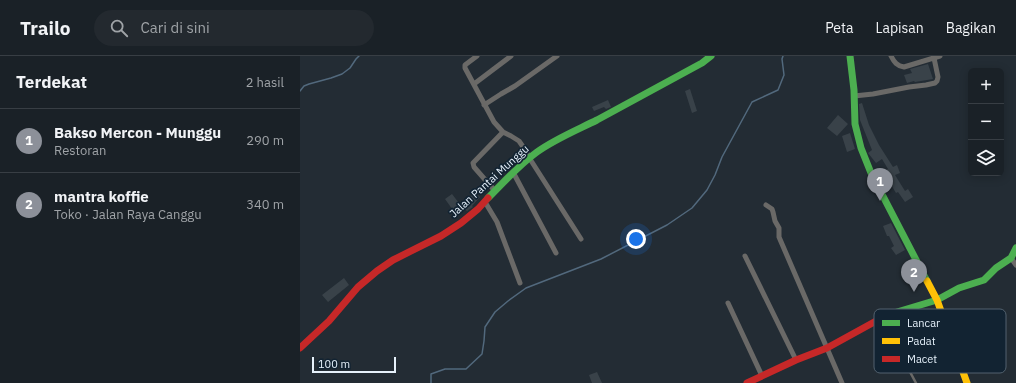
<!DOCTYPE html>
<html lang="id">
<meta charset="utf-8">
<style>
:root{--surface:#1a2127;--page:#23292f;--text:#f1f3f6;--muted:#9fa3a7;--line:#383e44;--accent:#8c9099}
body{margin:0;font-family:"IBM Plex Sans",sans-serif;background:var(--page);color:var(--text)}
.controls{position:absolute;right:12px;top:12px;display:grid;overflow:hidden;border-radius:6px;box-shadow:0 2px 10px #0003}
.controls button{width:36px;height:36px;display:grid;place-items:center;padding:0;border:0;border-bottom:1px solid var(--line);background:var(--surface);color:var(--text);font:20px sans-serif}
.scale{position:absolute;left:12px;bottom:10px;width:84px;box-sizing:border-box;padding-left:4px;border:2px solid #e6f1fb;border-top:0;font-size:11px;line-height:14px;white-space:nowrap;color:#e6f1fb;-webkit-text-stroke:3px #122332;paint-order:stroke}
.you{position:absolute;left:336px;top:183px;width:14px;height:14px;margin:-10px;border:3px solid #fff;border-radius:50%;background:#1a73e8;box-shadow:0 0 0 6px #1a73e833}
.badge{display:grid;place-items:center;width:26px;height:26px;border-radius:50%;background:var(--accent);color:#fff;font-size:13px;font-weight:700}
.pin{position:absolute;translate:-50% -33px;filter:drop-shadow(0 1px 2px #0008)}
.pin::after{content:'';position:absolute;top:21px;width:14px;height:12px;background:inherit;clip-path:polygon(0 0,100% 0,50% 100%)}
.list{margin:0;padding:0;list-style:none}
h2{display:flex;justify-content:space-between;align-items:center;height:52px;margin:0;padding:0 16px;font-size:17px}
h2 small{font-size:13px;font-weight:400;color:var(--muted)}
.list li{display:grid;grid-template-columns:26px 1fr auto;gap:12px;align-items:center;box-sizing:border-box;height:64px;padding:0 16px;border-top:1px solid var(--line)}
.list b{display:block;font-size:15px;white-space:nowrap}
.list p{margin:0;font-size:13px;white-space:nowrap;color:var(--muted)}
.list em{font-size:13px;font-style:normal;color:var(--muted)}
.icon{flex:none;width:22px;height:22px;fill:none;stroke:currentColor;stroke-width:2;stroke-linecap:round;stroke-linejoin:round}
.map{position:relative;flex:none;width:716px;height:327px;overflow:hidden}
header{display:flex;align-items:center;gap:24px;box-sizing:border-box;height:56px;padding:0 20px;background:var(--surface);border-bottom:1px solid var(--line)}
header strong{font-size:19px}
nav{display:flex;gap:22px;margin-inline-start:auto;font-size:14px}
.search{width:280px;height:36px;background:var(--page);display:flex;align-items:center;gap:10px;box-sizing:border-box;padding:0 14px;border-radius:22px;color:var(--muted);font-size:15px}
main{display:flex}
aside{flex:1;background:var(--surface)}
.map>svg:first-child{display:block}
</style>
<header>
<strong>Trailo</strong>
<div class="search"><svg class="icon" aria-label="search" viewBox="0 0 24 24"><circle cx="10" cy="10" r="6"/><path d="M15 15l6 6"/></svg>Cari di sini</div>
<nav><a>Peta</a><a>Lapisan</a><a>Bagikan</a></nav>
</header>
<main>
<aside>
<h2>Terdekat<small>2 hasil</small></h2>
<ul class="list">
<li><span class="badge">1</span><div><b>Bakso Mercon - Munggu</b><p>Restoran</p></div><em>290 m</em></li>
<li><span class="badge">2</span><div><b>mantra koffie</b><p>Toko · Jalan Raya Canggu</p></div><em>340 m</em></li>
</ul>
</aside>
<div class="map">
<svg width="716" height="327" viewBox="0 0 716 327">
<rect width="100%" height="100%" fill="#232c34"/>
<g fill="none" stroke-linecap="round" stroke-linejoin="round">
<path stroke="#52697d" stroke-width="1.5" d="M0 35 4 30 9 28 31 22 42 18 50 12 56 3 59 0
M131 327V318L145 313H166L182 298 184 285 185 271 195 256 208 245 226 232 301 203 367 169 392 152 407 134 415 119 422 101 452 46 478 34 484 19 482 3 483 0"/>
</g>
<path fill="#394249" d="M628 8 633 23 615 26 614 25 607 27 604 19 612 17 610 13Z
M390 33 397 55 392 57 385 35Z
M308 44 311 51 306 53 304 51 294 55 292 51Z
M562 47 569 69 579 89 593 111 597 109 600 117 595 119 605 135 608 133 613 141 605 146 598 136 596 137 587 122 583 124 579 117 588 113 582 103 576 107 568 97 572 94 560 64 559 48Z
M538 59 548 68 537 80 527 72Z
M550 77 555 93 547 96 542 80Z
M175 136 180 141 172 150 173 151 167 155 161 149Z
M152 138 162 151 155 157 145 143Z
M591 167 605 194 596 199 591 192 594 190 589 180H587L583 170Z
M44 222 49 229 28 246 22 239Z
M297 316 302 327H292L289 319Z"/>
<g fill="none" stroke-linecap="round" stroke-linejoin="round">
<path stroke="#6a6967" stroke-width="2.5" d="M587 260 602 301 616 327"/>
<path stroke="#6a6967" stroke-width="5" d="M177 0 165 9V12L194 66 203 76 211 80 219 85 226 95 230 103 281 183
M591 0C594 6 597 10 604 11L640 0
M174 28 211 0
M554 40 573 38 609 31 626 29 635 27 637 25 638 21 634 2
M184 49 201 38 215 30 257 0
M213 116 256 197
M195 135 174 111 173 107 203 76
M185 146 197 166 220 227
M466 149 472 153 473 156 475 165 479 172V181L542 327
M445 200 496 304
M711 202 716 209
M428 247 462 320"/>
<path stroke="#4caf50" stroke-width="7" d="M550 0 554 34 555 68 561 92 571 117 627 225
M188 142C204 126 219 109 237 96 255 83 277 74 297 64 332 45 367 26 402 7L411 0
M587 259 637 244 659 232 684 224 696 212 711 202 716 192"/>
<path stroke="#ffc107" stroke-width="7" d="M627 225 637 244 667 327"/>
<path stroke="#c62828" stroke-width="7" d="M0 292 29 265 58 231 77 215 93 204 141 180 161 167 178 153 188 142
M447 327 496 304 527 292 587 259"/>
</g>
<g text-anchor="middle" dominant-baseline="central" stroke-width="3.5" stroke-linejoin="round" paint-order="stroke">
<g font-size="11" fill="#e6f1fb" stroke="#122332">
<text transform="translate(189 125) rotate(-42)">Jalan Pantai Munggu</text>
</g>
</g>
<rect x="574" y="253" width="132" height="64" rx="6" fill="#122332" stroke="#52616e" stroke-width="1"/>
<rect x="582" y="264" width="18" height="6" fill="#4caf50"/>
<rect x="582" y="282" width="18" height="6" fill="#ffc107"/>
<rect x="582" y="300" width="18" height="6" fill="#c62828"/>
<g font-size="11" fill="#e6f1fb">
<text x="607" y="271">Lancar</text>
<text x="607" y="289">Padat</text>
<text x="607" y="307">Macet</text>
</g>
</svg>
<div class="controls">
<button>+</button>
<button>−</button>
<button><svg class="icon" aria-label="layers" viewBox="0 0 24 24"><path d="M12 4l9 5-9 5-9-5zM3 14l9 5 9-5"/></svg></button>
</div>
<div class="scale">100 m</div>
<div class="you"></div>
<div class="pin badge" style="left:580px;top:145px">1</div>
<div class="pin badge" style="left:614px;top:236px">2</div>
</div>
</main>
